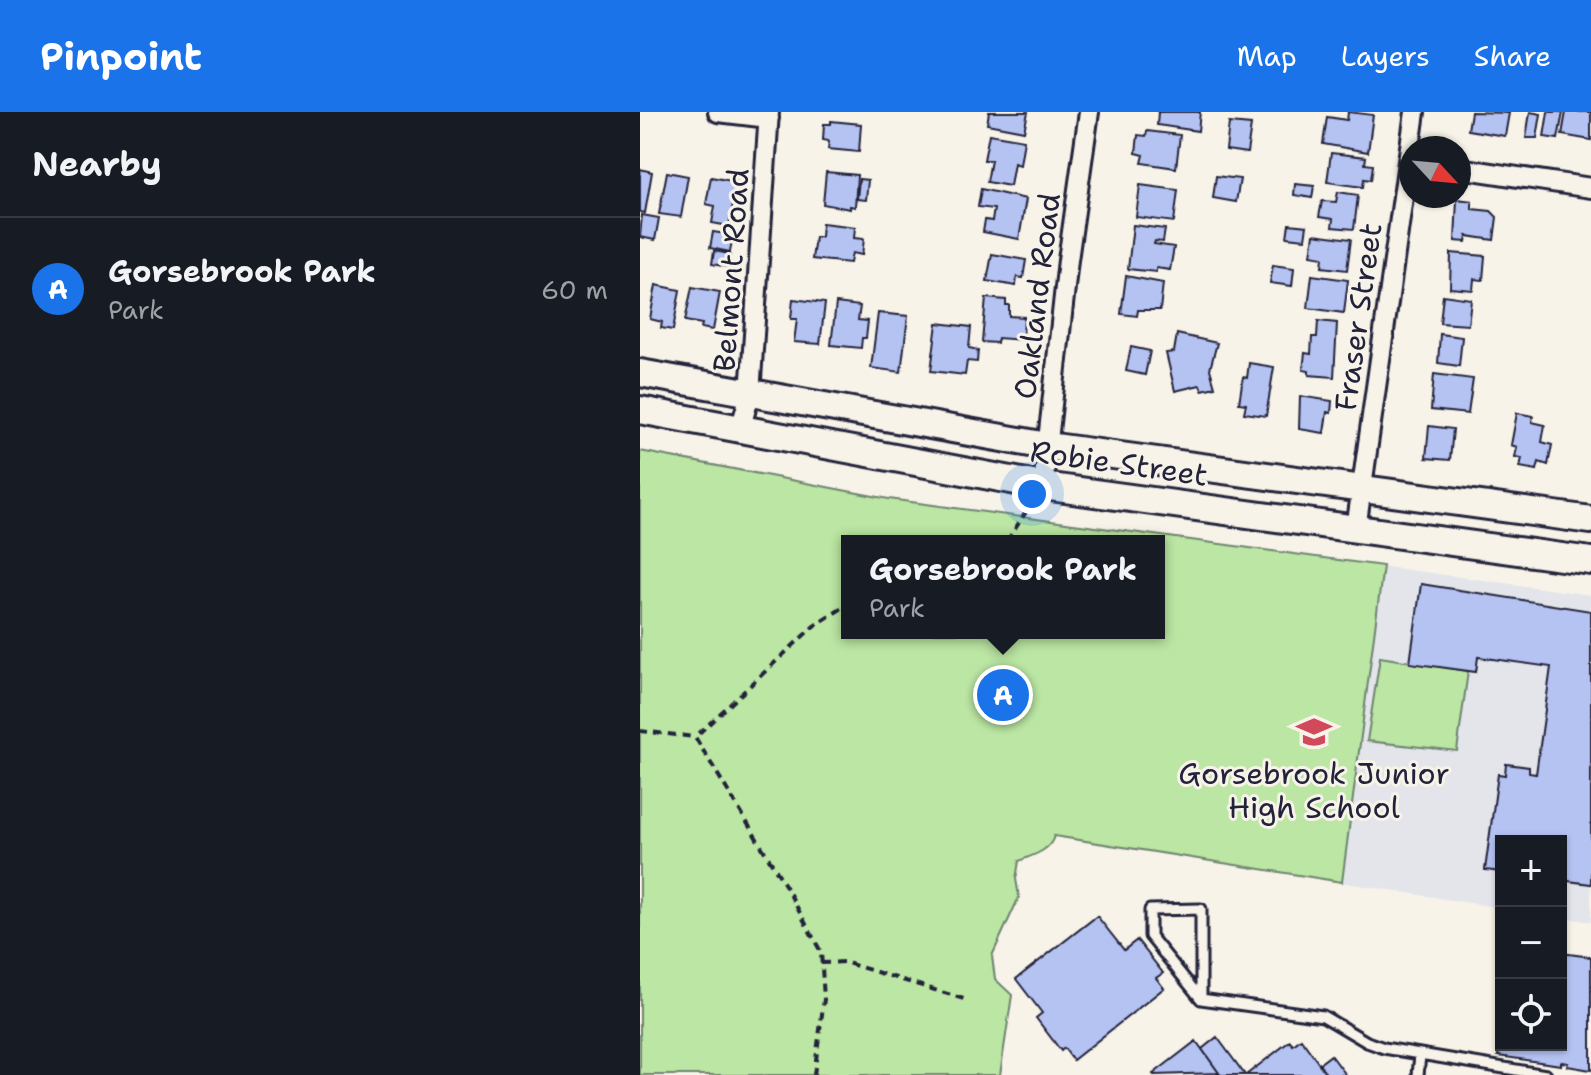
<!DOCTYPE html>
<meta charset="utf-8">
<style>
:root{--surface:#171b24;--page:#242831;--text:#f1f3f6;--muted:#9ea1a6;--line:#363941;--accent:#1a73e8}
body{margin:0;font-family:"Shantell Sans",sans-serif;background:var(--page);color:var(--text)}
.controls{position:absolute;right:24px;bottom:24px;display:grid;overflow:hidden;border-radius:0px;box-shadow:0 2px 6px #0004}
.controls button{width:72px;height:72px;display:grid;place-items:center;padding:0;border:0;border-bottom:2px solid var(--line);background:var(--surface);color:var(--text);font:40px sans-serif}
.compass{position:absolute;left:759px;top:24px;width:72px;height:72px;border-radius:50%;background:var(--surface);box-shadow:0 2px 6px #0004;rotate:116deg}
.you{position:absolute;left:392px;top:382px;width:28px;height:28px;margin:-20px;border:6px solid #fff;border-radius:50%;background:#1a73e8;box-shadow:0 0 0 12px #1a73e833}
.badge{display:grid;place-items:center;width:52px;height:52px;border-radius:50%;background:var(--accent);color:#fff;font-size:26px;font-weight:700}
.pin{position:absolute;translate:-50% -50%;border:4px solid #fff;box-shadow:0 2px 8px #0006}
.popup{position:absolute;left:201px;top:423px;width:324px;height:104px;box-sizing:border-box;display:grid;place-content:center;border-radius:0px;background:var(--surface);filter:drop-shadow(0 2px 6px #0005);font-size:26px;white-space:nowrap;color:var(--muted)}
.popup b{font-size:30px;color:var(--text)}
.popup::after{content:'';position:absolute;left:50%;top:100%;margin-left:-16px;border:16px solid transparent;border-top-color:var(--surface)}
.list{margin:0;padding:0;list-style:none}
h2{display:flex;justify-content:space-between;align-items:center;height:104px;margin:0;padding:0 32px;font-size:34px}
h2 small{font-size:26px;font-weight:400;color:var(--muted)}
.list li{display:grid;grid-template-columns:52px 1fr auto;gap:24px;align-items:center;box-sizing:border-box;height:144px;padding:0 32px;border-top:2px solid var(--line)}
.list b{display:block;font-size:30px;white-space:nowrap}
.list p{margin:0;font-size:26px;white-space:nowrap;color:var(--muted)}
.list em{font-size:26px;font-style:normal;color:var(--muted)}
.icon{flex:none;width:44px;height:44px;fill:none;stroke:currentColor;stroke-width:2;stroke-linecap:round;stroke-linejoin:round}
.map{position:relative;flex:none;width:951px;height:963px;overflow:hidden}
header{display:flex;align-items:center;gap:48px;box-sizing:border-box;height:112px;padding:0 40px;background:var(--accent);color:#fff}
header strong{font-size:38px}
nav{display:flex;gap:44px;margin-inline-start:auto;font-size:28px}
main{display:flex}
aside{flex:1;background:var(--surface)}
.map>svg:first-child{display:block}
</style>
<header>
<strong>Pinpoint</strong>
<nav><a>Map</a><a>Layers</a><a>Share</a></nav>
</header>
<main>
<aside>
<h2>Nearby<small></small></h2>
<ul class="list">
<li><span class="badge">A</span><div><b>Gorsebrook Park</b><p>Park</p></div><em>60 m</em></li>
</ul>
</aside>
<div class="map">
<svg width="951" height="963" viewBox="0 0 951 963">
<rect width="100%" height="100%" fill="#f7f3e8"/>
<filter id="ink" filterUnits="userSpaceOnUse"><feTurbulence type="fractalNoise" baseFrequency=".0125" numOctaves="2"/><feDisplacementMap in="SourceGraphic" scale="16" xChannelSelector="R" yChannelSelector="G"/><feConvolveMatrix kernelMatrix="1 2 1 2 8 2 1 2 1" color-interpolation-filters="sRGB"/></filter>
<g filter="url(#ink)">
<path fill="#e3e5eb" d="M426 411 951 483V810L921 805V729H861V796L384 719 519 521V429Z"/>
<path fill="#bbe6a3" stroke="#6e846f" stroke-width="2" fill-rule="evenodd" d="M0 339 249 387 743 454 702 770 414 724C410 739 393 743 379 749L376 767 379 785 352 844 355 867 372 883 360 963H0ZM207 429H519V521H207Z
M740 545 828 559 817 639 727 629Z"/>
<path fill="#b5c3f3" stroke="#22223b" stroke-width="2" d="M349 0H388L384 19 347 12Z
M518 0H560L558 19 517 13Z
M708 0 733 3 728 40 683 32 687 5 707 8Z
M831 0 869 1 865 24 828 18Z
M890 0 901 2 897 26H886Z
M908 0H923L918 27 904 25Z
M926 0H951V28L922 23Z
M191 9 221 12 219 40 188 37 189 29 183 28 184 12H191Z
M589 11 611 13 607 41 586 38Z
M507 19 540 23 536 56 502 51 504 43 496 41 498 23 506 24Z
M349 22 384 28 380 53 374 51 370 74 347 70 351 48H344Z
M691 41 726 45 725 52 733 53 731 68 724 67 723 75 687 70Z
M0 57 12 60 5 101 0 100Z
M27 60 48 64 41 105 19 102Z
M186 60 217 63 215 95 210 94V97L183 92Z
M576 64 600 67 596 90 573 86Z
M71 65 97 70 89 114 72 111 75 94 66 92Z
M219 67 228 68 226 88 217 87Z
M655 72 674 74 672 86 654 83Z
M500 73 538 78 534 110 496 105Z
M341 77 386 87 379 127 343 120 345 108 352 109 354 97 338 95Z
M698 80 718 83 714 117 692 115 693 107 679 105 682 89 696 90Z
M817 87 832 89V97L851 99 857 105 854 128 827 124 826 130 815 129Z
M2 103 19 106 15 128 0 125Z
M182 111 215 115 214 126 224 127 222 143 212 141 210 151 172 147 175 125H181Z
M649 112 667 114 665 127 647 125Z
M493 113 525 117 523 130 515 129 514 132 534 135 530 158 516 156V160L488 157Z
M73 120 93 123 90 140 70 136Z
M674 122 711 127 707 158 682 155 683 145 671 143Z
M74 139 90 142 88 155 72 152Z
M811 141 845 144 843 168 834 167 833 178 810 176Z
M352 142 386 148 383 166 377 165 376 174 347 169Z
M633 153 654 156 652 174 630 171Z
M672 163 708 168 704 201 668 196Z
M486 164 523 171 520 198H498L497 204 481 202Z
M16 173 40 178 33 218 21 216 22 210 10 207Z
M52 175 80 180 73 218 61 216 62 212 45 209Z
M803 183 831 187 828 213 800 211Z
M346 186 366 188V193H369V204L384 205 383 228 358 226 357 231 342 230Z
M153 187 185 191 180 232 154 230 157 207H151Z
M196 191 220 194 218 208 228 209 226 226H222L221 236 191 233Z
M238 201 268 204 261 260 231 256Z
M678 209 697 211 694 265 669 263V259L663 258 665 241 671 242 672 225H677Z
M297 211 331 215 329 236 338 238 337 250 327 249 325 263 291 259Z
M537 222 577 231 570 257 575 275 562 278 560 273 535 279 526 241 534 240Z
M800 222 822 225 819 254 798 251Z
M491 235 510 239 505 263 486 259Z
M609 251 634 255 626 304 604 301 606 292 599 291 603 265 607 266Z
M794 262 833 267 828 302 791 298Z
M660 284 692 289 691 301 687 300 684 321 659 317Z
M877 301 893 304 892 310 905 313 902 330 912 333 908 353 899 350 897 358 880 355 882 346 875 345 877 335 871 333Z
M789 314 813 317 810 348 786 346Z
M781 472 951 499V772L921 768V729H861V760L845 758 858 662 865 663 866 652 889 655V661L896 662 911 555 838 545 836 560 770 551Z
M457 804 484 838 497 828 523 861 516 866 524 876 433 948 424 936 421 939 396 906 402 901 376 867Z
M921 841 951 845V958L927 954 928 951 921 950V953L858 944 861 927V933H921Z
M577 925 605 963H577L579 961 562 937Z
M661 927 687 963H606L650 929 653 933Z
M556 929 579 961 514 963 513 962Z
M691 943 706 963H687L679 952Z"/>
<g fill="none" stroke-linecap="round" stroke-linejoin="round">
<g stroke="#22223b" stroke-width="15">
<path id="service" d="M561 887V797L510 798V824L561 887 683 904 727 930 744 936 906 963
M778 963 780 943"/>
</g>
<g stroke="#22223b" stroke-width="24">
<path id="minor" d="M78 0 129 6
M819 56 951 76
M100 318 110 282 129 0
M403 374 428 148 449 0
M716 417 775 0"/>
</g>
<g stroke="#22223b" stroke-width="32">
<path id="secondary" d="M0 261 407 334 951 408
M0 298 403 374 951 449"/>
</g>
<path stroke="#22223b" stroke-width="4" stroke-dasharray="8 6" stroke-linecap="butt" d="M367 429 390 394
M0 619 55 625
M181 851 204 850 324 887
M174 963 184 887 181 840 145 773 55 625 174 514 207 493"/>
<use href="#service" stroke="#f7f3e8" stroke-width="9"/>
<use href="#minor" stroke="#f7f3e8" stroke-width="18"/>
<use href="#secondary" stroke="#f7f3e8" stroke-width="26"/>
</g>
</g>
<defs>
<g id="school-bare" transform="scale(2.76)"><path d="M0-5L7-2L0 1L-7-2ZM-4 1L0 2.5L4 1V4Q0 6-4 4Z" fill="#d1495b" stroke="#f7f3e8" stroke-width="2.5" paint-order="stroke"/></g>
</defs>
<g fill-rule="evenodd">
<use href="#school-bare" x="674" y="620"/>
</g>
<g text-anchor="middle" dominant-baseline="central" stroke-width="6" stroke-linejoin="round" paint-order="stroke">
<g font-size="30" fill="#22223b" stroke="#f7f3e8">
<text transform="translate(91 158) rotate(-86)">Belmont Road</text>
<text transform="translate(397 184) rotate(-83)">Oakland Road</text>
<text transform="translate(718 205) rotate(-82)">Fraser Street</text>
<text transform="translate(479 351) rotate(8)">Robie Street</text>
</g>
<g font-size="30" fill="#22223b" stroke="#f7f3e8">
<text x="674" y="661">Gorsebrook Junior<tspan x="674" dy="34">High School</tspan></text>
</g>
</g>
</svg>
<div class="controls">
<button>+</button>
<button>−</button>
<button><svg class="icon" aria-label="locate" viewBox="0 0 24 24"><circle cx="12" cy="12" r="6"/><path d="M12 2v4M12 18v4M2 12h4M18 12h4"/></svg></button>
</div>
<svg class="compass" viewBox="-18 -18 36 36"><path d="M0-13l5 13h-10z" fill="#e53935"/><path d="M0 13l5-13h-10z" fill="#9ea1a6"/></svg>
<div class="you"></div>
<div class="pin badge" style="left:363px;top:583px">A</div>
<div class="popup"><b>Gorsebrook Park</b>Park</div>
</div>
</main>
